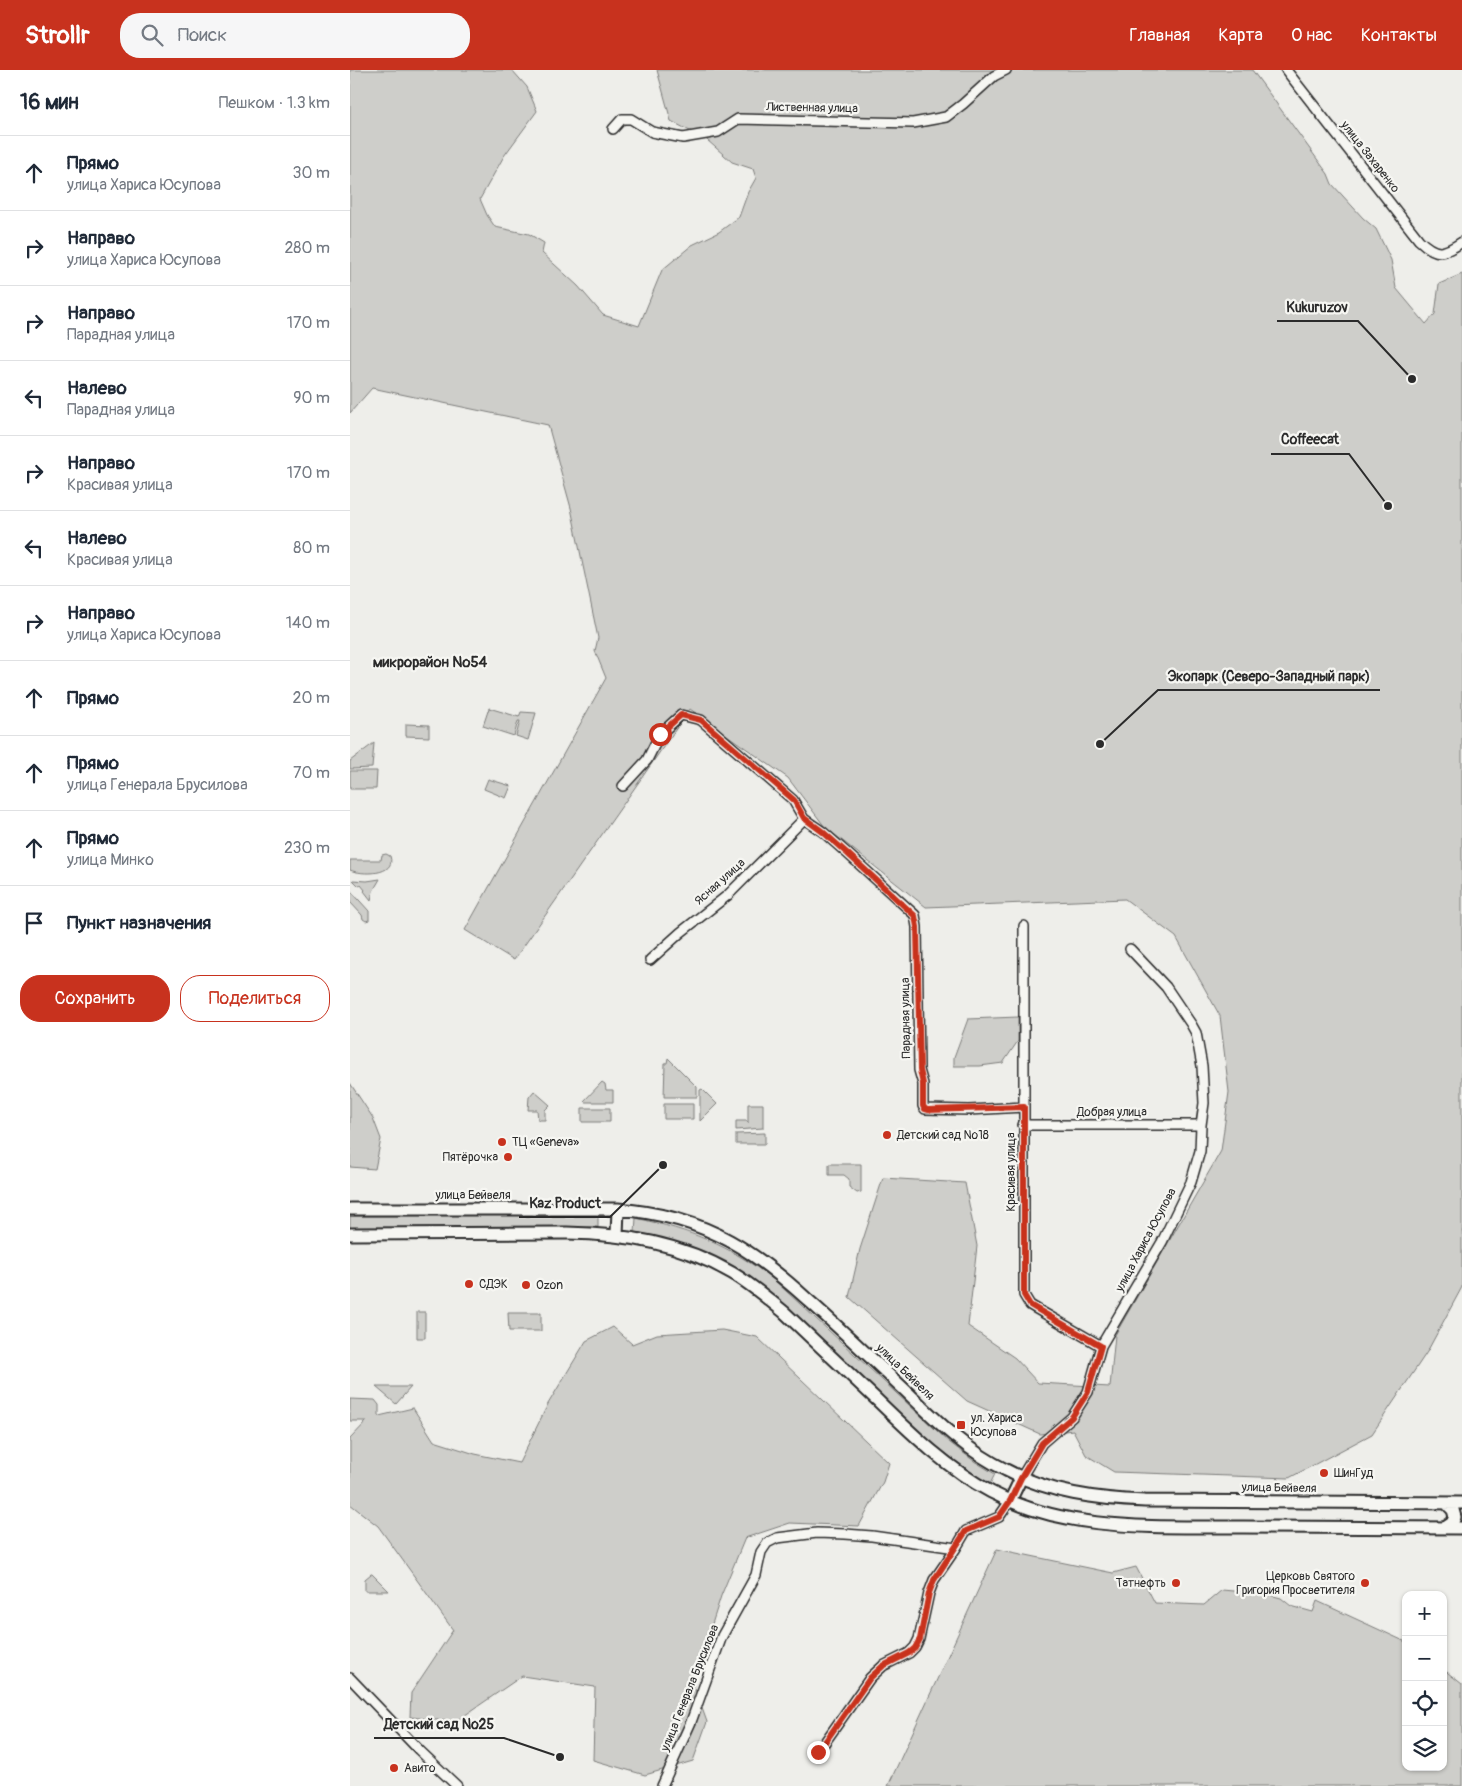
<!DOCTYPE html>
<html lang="ru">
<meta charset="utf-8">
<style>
:root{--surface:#fff;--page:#f6f6f7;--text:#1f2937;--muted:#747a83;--line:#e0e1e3;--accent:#c8321e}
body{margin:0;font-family:Pangolin,sans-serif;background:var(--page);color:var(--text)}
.controls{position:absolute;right:15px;bottom:15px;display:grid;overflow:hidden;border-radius:10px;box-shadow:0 1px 4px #0004}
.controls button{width:45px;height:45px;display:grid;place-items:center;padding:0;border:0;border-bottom:1px solid var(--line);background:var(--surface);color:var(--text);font:25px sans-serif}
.stop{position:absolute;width:15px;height:15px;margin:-11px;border:4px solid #c8321e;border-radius:50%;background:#fff}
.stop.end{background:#c8321e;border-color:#fff;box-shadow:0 1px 5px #0008}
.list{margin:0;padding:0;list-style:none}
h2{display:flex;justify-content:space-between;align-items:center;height:65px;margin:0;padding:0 20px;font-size:21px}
h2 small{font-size:16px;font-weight:400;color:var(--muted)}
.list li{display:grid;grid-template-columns:32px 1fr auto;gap:15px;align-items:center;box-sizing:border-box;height:75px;padding:0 20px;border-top:1px solid var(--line)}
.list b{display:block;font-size:19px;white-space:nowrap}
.list p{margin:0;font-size:16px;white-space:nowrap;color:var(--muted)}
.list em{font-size:16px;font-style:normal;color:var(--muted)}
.actions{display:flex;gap:10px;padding:15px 20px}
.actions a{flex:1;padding:11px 0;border:1px solid var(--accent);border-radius:20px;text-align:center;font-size:18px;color:var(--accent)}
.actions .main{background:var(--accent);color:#fff}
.icon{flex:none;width:28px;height:28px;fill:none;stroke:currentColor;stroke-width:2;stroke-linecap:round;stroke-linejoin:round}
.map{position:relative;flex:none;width:1112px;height:1716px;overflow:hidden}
header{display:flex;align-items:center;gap:30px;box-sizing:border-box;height:70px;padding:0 25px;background:var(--accent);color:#fff}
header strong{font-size:24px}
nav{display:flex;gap:28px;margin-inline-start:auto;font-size:18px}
.search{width:350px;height:45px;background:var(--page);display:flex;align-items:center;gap:12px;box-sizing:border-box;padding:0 18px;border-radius:20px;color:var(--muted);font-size:19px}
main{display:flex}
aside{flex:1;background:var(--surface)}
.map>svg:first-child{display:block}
</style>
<header>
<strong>Strollr</strong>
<div class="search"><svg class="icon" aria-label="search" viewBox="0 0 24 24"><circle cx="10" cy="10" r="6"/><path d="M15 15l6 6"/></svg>Поиск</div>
<nav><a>Главная</a><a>Карта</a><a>О нас</a><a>Контакты</a></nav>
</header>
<main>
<aside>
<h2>16 мин<small>Пешком · 1.3 km</small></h2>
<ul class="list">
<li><svg class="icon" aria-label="ahead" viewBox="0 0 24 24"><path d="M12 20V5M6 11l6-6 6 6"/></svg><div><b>Прямо</b><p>улица Хариса Юсупова</p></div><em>30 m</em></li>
<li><svg class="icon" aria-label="right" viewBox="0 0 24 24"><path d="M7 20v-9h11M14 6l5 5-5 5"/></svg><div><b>Направо</b><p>улица Хариса Юсупова</p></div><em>280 m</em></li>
<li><svg class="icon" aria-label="right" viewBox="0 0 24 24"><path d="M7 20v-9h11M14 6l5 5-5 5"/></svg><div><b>Направо</b><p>Парадная улица</p></div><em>170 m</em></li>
<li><svg class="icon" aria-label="left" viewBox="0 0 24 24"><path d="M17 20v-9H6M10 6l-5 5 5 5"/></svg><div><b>Налево</b><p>Парадная улица</p></div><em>90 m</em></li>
<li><svg class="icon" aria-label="right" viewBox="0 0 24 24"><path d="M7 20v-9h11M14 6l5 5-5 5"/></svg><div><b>Направо</b><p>Красивая улица</p></div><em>170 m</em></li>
<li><svg class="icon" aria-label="left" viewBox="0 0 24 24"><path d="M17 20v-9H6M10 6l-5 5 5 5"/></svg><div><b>Налево</b><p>Красивая улица</p></div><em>80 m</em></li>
<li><svg class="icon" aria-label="right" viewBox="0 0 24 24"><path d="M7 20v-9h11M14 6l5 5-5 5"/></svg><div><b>Направо</b><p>улица Хариса Юсупова</p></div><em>140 m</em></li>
<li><svg class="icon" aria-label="ahead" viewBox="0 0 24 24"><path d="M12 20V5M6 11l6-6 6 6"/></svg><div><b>Прямо</b></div><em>20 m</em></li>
<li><svg class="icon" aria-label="ahead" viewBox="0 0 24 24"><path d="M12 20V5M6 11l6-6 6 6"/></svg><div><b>Прямо</b><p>улица Генерала Брусилова</p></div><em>70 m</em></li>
<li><svg class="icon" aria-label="ahead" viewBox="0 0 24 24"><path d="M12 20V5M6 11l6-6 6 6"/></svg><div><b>Прямо</b><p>улица Минко</p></div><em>230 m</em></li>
<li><svg class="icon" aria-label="arrive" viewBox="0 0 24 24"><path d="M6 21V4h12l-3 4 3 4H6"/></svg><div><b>Пункт назначения</b></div></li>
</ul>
<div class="actions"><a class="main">Сохранить</a><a>Поделиться</a></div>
</aside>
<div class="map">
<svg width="1112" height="1716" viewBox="0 0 1112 1716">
<rect width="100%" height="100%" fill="#eeeeea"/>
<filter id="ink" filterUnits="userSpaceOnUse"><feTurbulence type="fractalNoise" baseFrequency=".02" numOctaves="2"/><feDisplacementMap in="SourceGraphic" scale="10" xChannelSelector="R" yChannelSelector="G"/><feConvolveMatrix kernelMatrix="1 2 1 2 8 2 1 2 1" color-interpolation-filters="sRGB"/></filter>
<g filter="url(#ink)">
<path fill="#cececa" stroke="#7c7c7a" d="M0 0H162L177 17 187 41 154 86 130 129 137 145 145 157 179 164 194 173 192 183 228 216 253 245 289 256 312 200 342 175 369 162 389 147 398 122 406 108 403 99 382 92 357 70 321 51 307 0H902L978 104 982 114 1013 148 1026 159 1041 190 1046 218 1076 254 1085 244 1089 214 1112 204V1217L1077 1282 1022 1364 939 1408 764 1402 736 1385 723 1360 690 1364 617 1331 499 1227 510 1179 533 1108 615 1113 627 1176 618 1256 665 1288 688 1313 760 1317 765 1265 871 1081 879 1022 870 946 826 867 775 829 576 837 475 757 438 708 340 639 164 890 115 860 256 608 245 581 248 568 221 438 198 355 22 318 0 343Z
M139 638 169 647 171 642 186 643 178 670 166 666 170 651H168L164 666 133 656Z
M56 654 79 655V667L56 666Z
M24 673 22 698 0 699V691Z
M0 701H27L26 719H0Z
M138 709 161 716 156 728 134 719Z
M36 784 40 786C47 806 11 805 0 800V790H31L32 785Z
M30 809 23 821 21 830 14 821 15 820 11 815 9 816 3 810 17 811Z
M0 820 19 841V850L16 851 13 849 12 845 0 832Z
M668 947V971L653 993 630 996H604V987L618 949Z
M318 988 347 1017V1027H314L315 993H317Z
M252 1012 255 1014 256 1020H263V1032H235L234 1031Z
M0 1013 23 1048 31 1069 25 1099 0 1097Z
M352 1019 367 1034 350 1051V1020Z
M184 1021 200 1035 195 1040V1050H188L187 1040H178L179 1027Z
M314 1034H343V1049H314Z
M398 1034H413V1058L386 1060V1051H397L398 1053Z
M232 1038H260V1052H232Z
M415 1063V1074H386V1064Z
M479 1094H511V1122L507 1123 499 1117V1109L494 1105H479Z
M248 1145V1157L0 1158V1146Z
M286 1148C342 1161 377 1174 423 1209L599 1372 624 1391 645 1404 640 1414C576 1375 525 1321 471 1269 442 1242 413 1213 377 1193 348 1177 317 1168 285 1162Z
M67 1242H75V1268H67Z
M158 1243H191V1261H159Z
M263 1257 282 1274 307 1264 372 1260 407 1267 539 1393 533 1412 509 1456 440 1453 395 1468 371 1526 343 1613 357 1652 343 1691 295 1705 243 1690 245 1617 172 1606 105 1652 60 1647 61 1623 103 1560 28 1456 0 1434V1369L17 1351H0V1329L25 1330 29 1335V1346L63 1338 84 1371 125 1384 169 1393 198 1334 236 1271Z
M26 1317H61L46 1334Z
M647 1479 763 1503 786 1497 805 1533 854 1535 872 1520 916 1524 931 1528 941 1536 963 1542 967 1531 1056 1572V1697H1093V1599L1112 1614V1716H538Z
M21 1504H22L39 1521H15V1509Z"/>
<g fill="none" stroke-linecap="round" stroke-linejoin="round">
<g stroke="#2b2b2b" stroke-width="12">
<path id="minor" d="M936 0 1069 170C1086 186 1093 185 1112 172
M263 59 272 49H281L302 62 333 68 368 62 388 49 563 53 596 47 613 34 644 6 656 0
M273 716 297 690 310 664 331 645 351 650 443 730 454 749 473 762 498 784 565 845 567 857 569 1000 573 1014V1036L575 1039 619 1040 674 1037
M674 856V1225L680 1235 685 1238 751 1276
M300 890 330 863 378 825 454 749
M673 1055H851
M671 1408 692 1373 722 1347 738 1322 751 1276 812 1172 841 1112 850 1081 851 1055 854 1033 852 996 846 963 841 954 816 917 780 879
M0 1608 69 1680 107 1716
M468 1682 520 1608 533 1596 559 1583 565 1577 569 1569 579 1523 584 1510 606 1478
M312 1716 341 1652 372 1566 406 1505 411 1482 417 1473 427 1468 467 1463 495 1464 522 1466 606 1478 616 1461 649 1447 660 1431"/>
</g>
<g stroke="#2b2b2b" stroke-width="15">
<path id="major" d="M0 1139H268C306 1142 346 1152 380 1171 409 1187 434 1208 458 1230 492 1260 525 1292 558 1323 588 1352 618 1382 656 1400 700 1423 746 1429 795 1431L1112 1433
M0 1164 217 1163C275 1164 331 1173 382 1203 401 1214 417 1228 434 1242 465 1271 496 1301 527 1330 562 1364 598 1399 641 1422 718 1463 809 1456 893 1457 966 1457 1039 1457 1112 1458
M267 1165 268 1139
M660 1431 671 1408
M1096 1433 1103 1440 1105 1447 1102 1453 1096 1457"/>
</g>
<use href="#minor" stroke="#f6f6f2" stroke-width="9"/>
<use href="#major" stroke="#f6f6f2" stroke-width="11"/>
</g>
</g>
<g fill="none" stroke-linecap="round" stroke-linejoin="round" filter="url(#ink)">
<path stroke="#c8321e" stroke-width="6" d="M310 664 331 645 351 650 444 730 454 748 473 762 498 784 565 846 567 857 570 1000 573 1014V1036L575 1039 578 1040 674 1037V1225L680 1235 685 1238 751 1276 738 1322 722 1347 692 1373 671 1408 660 1431 649 1447 616 1461 584 1510 579 1523 570 1569 565 1578 559 1583 533 1596 520 1608 468 1682"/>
</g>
<g fill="#c8321e" stroke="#f6f6f2" stroke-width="2">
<circle cx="537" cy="1065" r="5"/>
<circle cx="152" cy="1072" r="5"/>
<circle cx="158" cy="1087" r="5"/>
<circle cx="119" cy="1214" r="5"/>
<circle cx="176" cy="1215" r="5"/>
<rect x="606" y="1350" width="10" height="10" rx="2.5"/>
<circle cx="974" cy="1403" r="5"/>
<circle cx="826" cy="1513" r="5"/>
<circle cx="1015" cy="1513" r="5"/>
<circle cx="44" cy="1698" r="5"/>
</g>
<g text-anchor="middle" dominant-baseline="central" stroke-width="4.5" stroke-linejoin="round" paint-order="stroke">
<g font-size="12" fill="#2b2b2b" stroke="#f6f6f2">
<text transform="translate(462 38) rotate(1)">Лиственная улица</text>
<text transform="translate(1020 87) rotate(52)">улица Захаренко</text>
<text transform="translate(370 812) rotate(-42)">Ясная улица</text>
<text transform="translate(556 948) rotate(-91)">Парадная улица</text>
<text x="762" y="1042">Добрая улица</text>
<text transform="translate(661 1102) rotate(-90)">Красивая улица</text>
<text x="123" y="1125">улица Бейвеля</text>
<text transform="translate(796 1170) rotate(-62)">улица Хариса Юсупова</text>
<text transform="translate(555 1302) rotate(44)">улица Бейвеля</text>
<text transform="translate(929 1418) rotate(1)">улица Бейвеля</text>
<text transform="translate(340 1618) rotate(-68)">улица Генерала Брусилова</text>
</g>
<g font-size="12" fill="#2b2b2b" stroke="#f6f6f2" text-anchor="start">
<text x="547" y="1065">Детский сaд №18</text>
<text x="162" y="1072">ТЦ «Geneva»</text>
<text x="148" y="1087" text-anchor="end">Пятёрочка</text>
<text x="129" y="1214">СДЭК</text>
<text x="186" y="1215">Ozon</text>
<text x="621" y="1348">ул. Хариса<tspan x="621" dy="14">Юсупова</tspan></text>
<text x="984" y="1403">ШинГуд</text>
<text x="1005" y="1506" text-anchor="end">Церковь Святого<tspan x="1005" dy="14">Григория Просветителя</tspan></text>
<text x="816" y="1513" text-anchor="end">Татнефть</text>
<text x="54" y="1698">Авито</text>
</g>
<g font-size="15" font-weight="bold" fill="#2b2b2b" stroke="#f6f6f2">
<text x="80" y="592">микрорайон №54</text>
</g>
</g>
<path fill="none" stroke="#2b2b2b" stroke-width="2" d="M1062 309L1008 251H927M1038 436L999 384H921M750 674L808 620H1030M313 1095L260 1147H169M210 1687L154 1668H24"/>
<g fill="#2b2b2b" stroke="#f6f6f2" stroke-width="2">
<circle cx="1062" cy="309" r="5"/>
<circle cx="1038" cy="436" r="5"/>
<circle cx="750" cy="674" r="5"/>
<circle cx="313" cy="1095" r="5"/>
<circle cx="210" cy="1687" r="5"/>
</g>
<g font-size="14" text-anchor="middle" font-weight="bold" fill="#2b2b2b" stroke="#f6f6f2" stroke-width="4.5" stroke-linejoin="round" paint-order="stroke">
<text x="967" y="242">Kukuruzov</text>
<text x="960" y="374">Coffeecat</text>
<text x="919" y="611">Экопарк (Северо-Западный парк)</text>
<text x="215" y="1138">Kaz Product</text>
<text x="89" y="1659">Детский сад №25</text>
</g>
</svg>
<div class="controls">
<button>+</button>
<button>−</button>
<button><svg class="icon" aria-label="locate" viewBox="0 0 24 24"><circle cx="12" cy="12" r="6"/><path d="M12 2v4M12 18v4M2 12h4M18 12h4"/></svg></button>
<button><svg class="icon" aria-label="layers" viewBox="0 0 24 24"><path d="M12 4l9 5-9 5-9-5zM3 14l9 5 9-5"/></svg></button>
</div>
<div class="stop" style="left:310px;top:664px"></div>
<div class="stop end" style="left:468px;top:1682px"></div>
</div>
</main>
